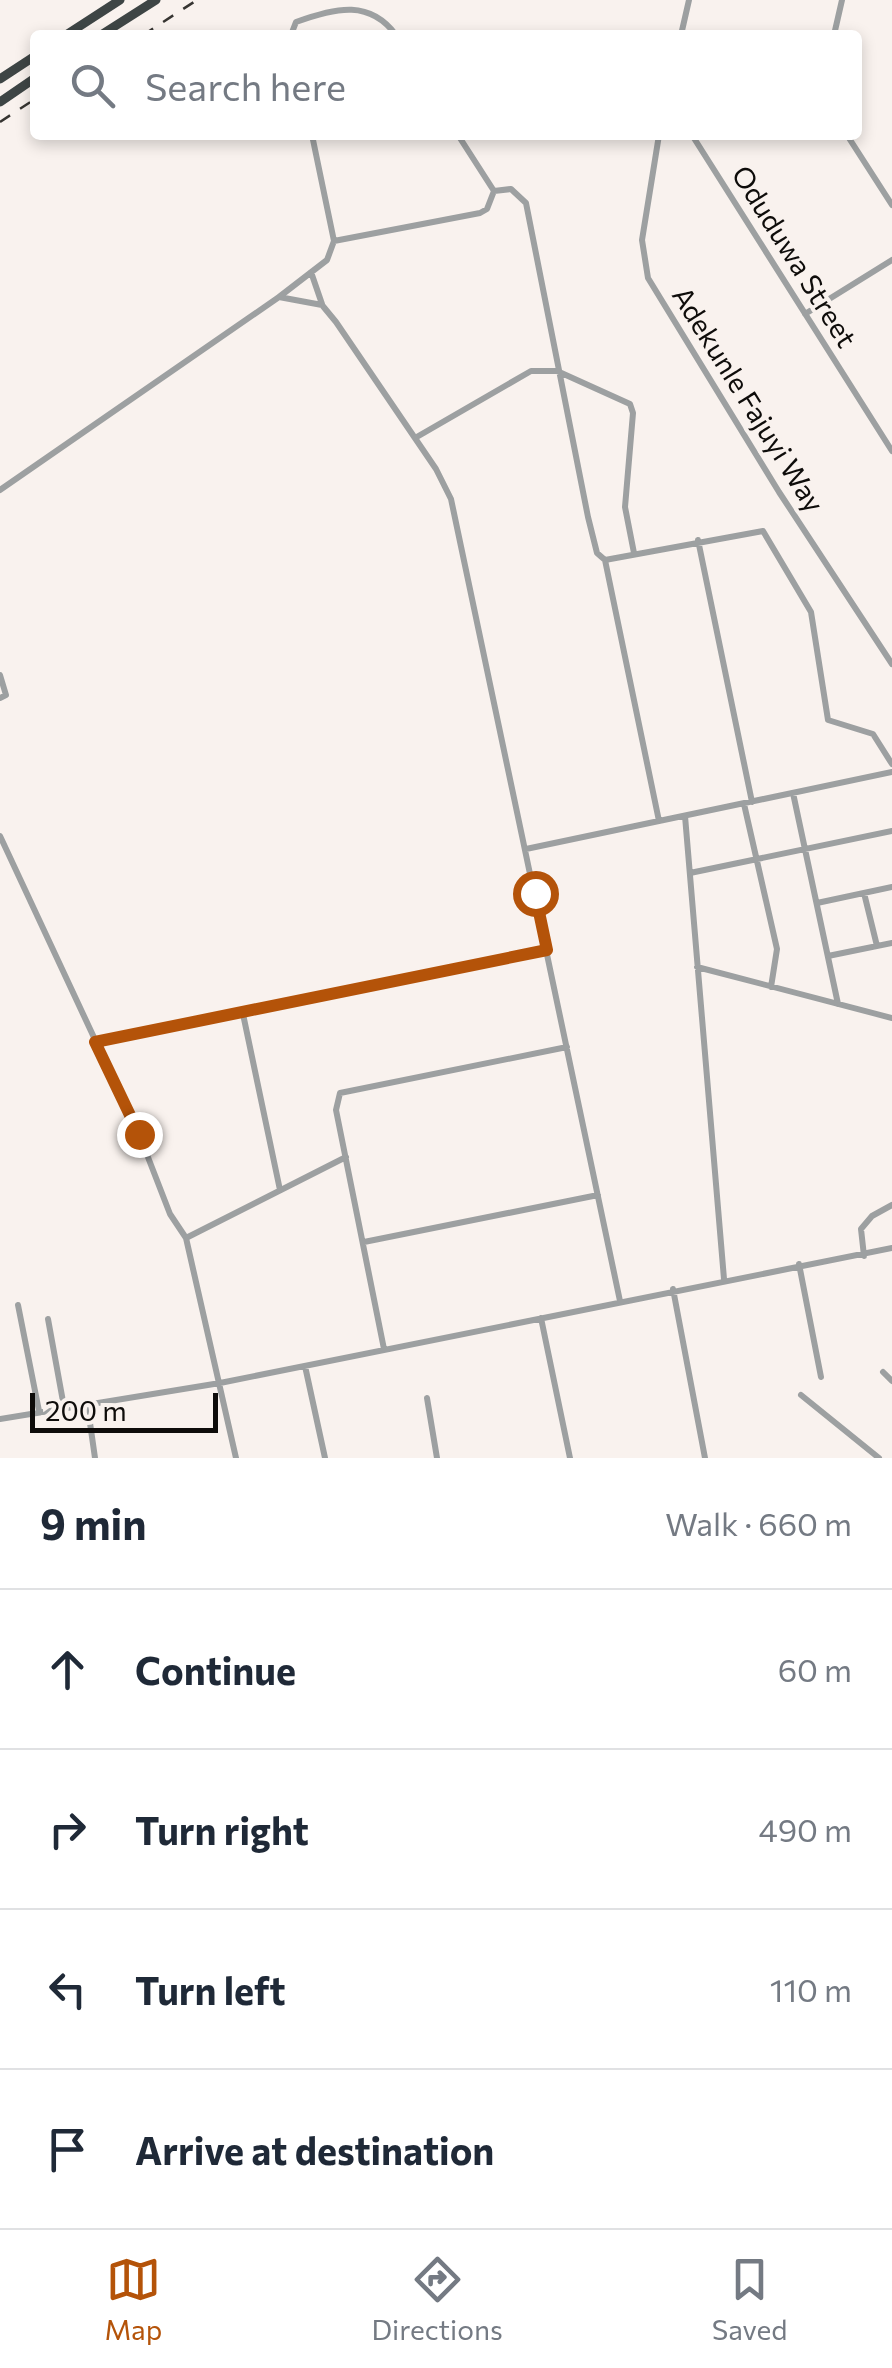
<!DOCTYPE html>
<meta charset="utf-8">
<style>
:root{--surface:#fff;--page:#f2f2f3;--text:#1f2937;--muted:#747a83;--line:#e0e1e3;--accent:#b45309}
body{margin:0;font-family:Commissioner,sans-serif;background:var(--page);color:var(--text)}
.scale{position:absolute;left:30px;bottom:25px;width:188px;box-sizing:border-box;padding-left:10px;border:5px solid #0e0c0a;border-top:0;font-size:28px;line-height:35px;white-space:nowrap;color:#0e0c0a;-webkit-text-stroke:8px #f9f2ee;paint-order:stroke}
.stop{position:absolute;width:30px;height:30px;margin:-22px;border:8px solid #b45309;border-radius:50%;background:#fff}
.stop.end{background:#b45309;border-color:#fff;box-shadow:0 2px 10px #0008}
.list{margin:0;padding:0;list-style:none}
h2{display:flex;justify-content:space-between;align-items:center;height:130px;margin:0;padding:0 40px;font-size:42px}
h2 small{font-size:32px;font-weight:400;color:var(--muted)}
.list li{display:grid;grid-template-columns:65px 1fr auto;gap:30px;align-items:center;box-sizing:border-box;height:160px;padding:0 40px;border-top:2px solid var(--line)}
.list b{display:block;font-size:38px;white-space:nowrap}
.list em{font-size:32px;font-style:normal;color:var(--muted)}
.icon{flex:none;width:55px;height:55px;fill:none;stroke:currentColor;stroke-width:2;stroke-linecap:round;stroke-linejoin:round}
.map{position:relative;flex:none;width:892px;height:1458px;overflow:hidden}
.search{position:absolute;background:var(--surface);box-shadow:0 5px 15px #0003;left:30px;right:30px;top:30px;height:110px;display:flex;align-items:center;gap:25px;box-sizing:border-box;padding:0 35px;border-radius:10px;color:var(--muted);font-size:38px}
.sheet{height:770px;background:var(--surface)}
nav{display:flex;justify-content:space-around;align-items:center;box-sizing:border-box;height:140px;border-top:2px solid var(--line);background:var(--surface);font-size:28px;color:var(--muted)}
nav a{display:grid;justify-items:center;gap:5px}
nav .on{color:var(--accent)}
.map>svg:first-child{display:block}
</style>
<div class="map">
<svg width="892" height="1458" viewBox="0 0 892 1458">
<rect width="100%" height="100%" fill="#f9f2ee"/>
<g fill="none" stroke-linecap="round" stroke-linejoin="round">
<path stroke="#9da0a1" stroke-width="6" d="M291 35 296 22C337 7 370 0 396 35
M681 35 689 0
M834 35 842 0
M458 135 494 191
M659 135 642 240 648 278 779 492 892 664
M692 135 892 451
M847 135 892 205
M494 191 511 189 526 203 588 517 597 553 605 560 659 821
M334 241 480 213 487 209 494 191
M311 272 322 304
M279 297 327 260 334 241 312 135
M805 314 892 260
M415 438 531 371H557L630 404 633 413 625 507 634 553
M0 490 279 297 322 305 336 322 436 469 451 499 620 1301
M698 540 752 802
M605 560 763 531 811 612 828 720 873 734 892 764
M0 675 6 695 0 698
M793 793 838 1004
M744 804 777 949 771 987
M685 816 724 1279
M0 836 139 1134 170 1214 186 1238 236 1458
M526 849 892 772
M690 873 892 831
M864 893 877 946
M817 903 892 887
M828 956 892 943
M697 967 892 1018
M243 1014 280 1190
M95 1042 547 950
M186 1238 346 1157
M364 1242 598 1195
M864 1256 861 1229 872 1216 892 1205
M799 1264 821 1377
M673 1289 705 1458
M18 1305 39 1411
M541 1318 570 1458
M48 1319 64 1407
M384 1349 336 1110 340 1093 567 1047
M305 1366 325 1458
M883 1372 892 1381
M801 1395 879 1458
M427 1398 437 1458
M87 1402 95 1458
M0 1419 220 1383 892 1248"/>
<path stroke="#3e4545" stroke-width="9" d="M66 35 120 0
M101 35 156 0
M0 79 35 56
M0 102 35 78"/>
<path stroke="#373532" stroke-width="2.5" stroke-dasharray="12 12" stroke-linecap="butt" d="M143 35 197 0
M0 122 35 99"/>
</g>
<g fill="none" stroke-linecap="round" stroke-linejoin="round">
<path stroke="#b45309" stroke-width="12" d="M139 1134 95 1042 547 950 535 893"/>
</g>
<g text-anchor="middle" dominant-baseline="central" stroke-width="8" stroke-linejoin="round" paint-order="stroke">
<g font-size="28" fill="#0e0c0a" stroke="#f9f2ee">
<text transform="translate(795 256) rotate(58)">Oduduwa Street</text>
<text transform="translate(749 399) rotate(58)">Adekunle Fajuyi Way</text>
</g>
</g>
</svg>
<div class="scale">200 m</div>
<div class="stop" style="left:535px;top:893px"></div>
<div class="stop end" style="left:139px;top:1134px"></div>
<div class="search"><svg class="icon" aria-label="search" viewBox="0 0 24 24"><circle cx="10" cy="10" r="6"/><path d="M15 15l6 6"/></svg>Search here</div>
</div>
<section class="sheet">
<h2>9 min<small>Walk · 660 m</small></h2>
<ul class="list">
<li><svg class="icon" aria-label="ahead" viewBox="0 0 24 24"><path d="M12 20V5M6 11l6-6 6 6"/></svg><div><b>Continue</b></div><em>60 m</em></li>
<li><svg class="icon" aria-label="right" viewBox="0 0 24 24"><path d="M7 20v-9h11M14 6l5 5-5 5"/></svg><div><b>Turn right</b></div><em>490 m</em></li>
<li><svg class="icon" aria-label="left" viewBox="0 0 24 24"><path d="M17 20v-9H6M10 6l-5 5 5 5"/></svg><div><b>Turn left</b></div><em>110 m</em></li>
<li><svg class="icon" aria-label="arrive" viewBox="0 0 24 24"><path d="M6 21V4h12l-3 4 3 4H6"/></svg><div><b>Arrive at destination</b></div></li>
</ul>
</section>
<nav>
<a class="on"><svg class="icon" aria-label="map" viewBox="0 0 24 24"><path d="M3 6l6-2 6 2 6-2v14l-6 2-6-2-6 2zM9 4v14M15 6v14"/></svg>Map</a>
<a><svg class="icon" aria-label="directions" viewBox="0 0 24 24"><path d="M12 3l9 9-9 9-9-9zM9 14v-3h6M13 9l2 2-2 2"/></svg>Directions</a>
<a><svg class="icon" aria-label="saved" viewBox="0 0 24 24"><path d="M7 4h10v16l-5-4-5 4z"/></svg>Saved</a>
</nav>
